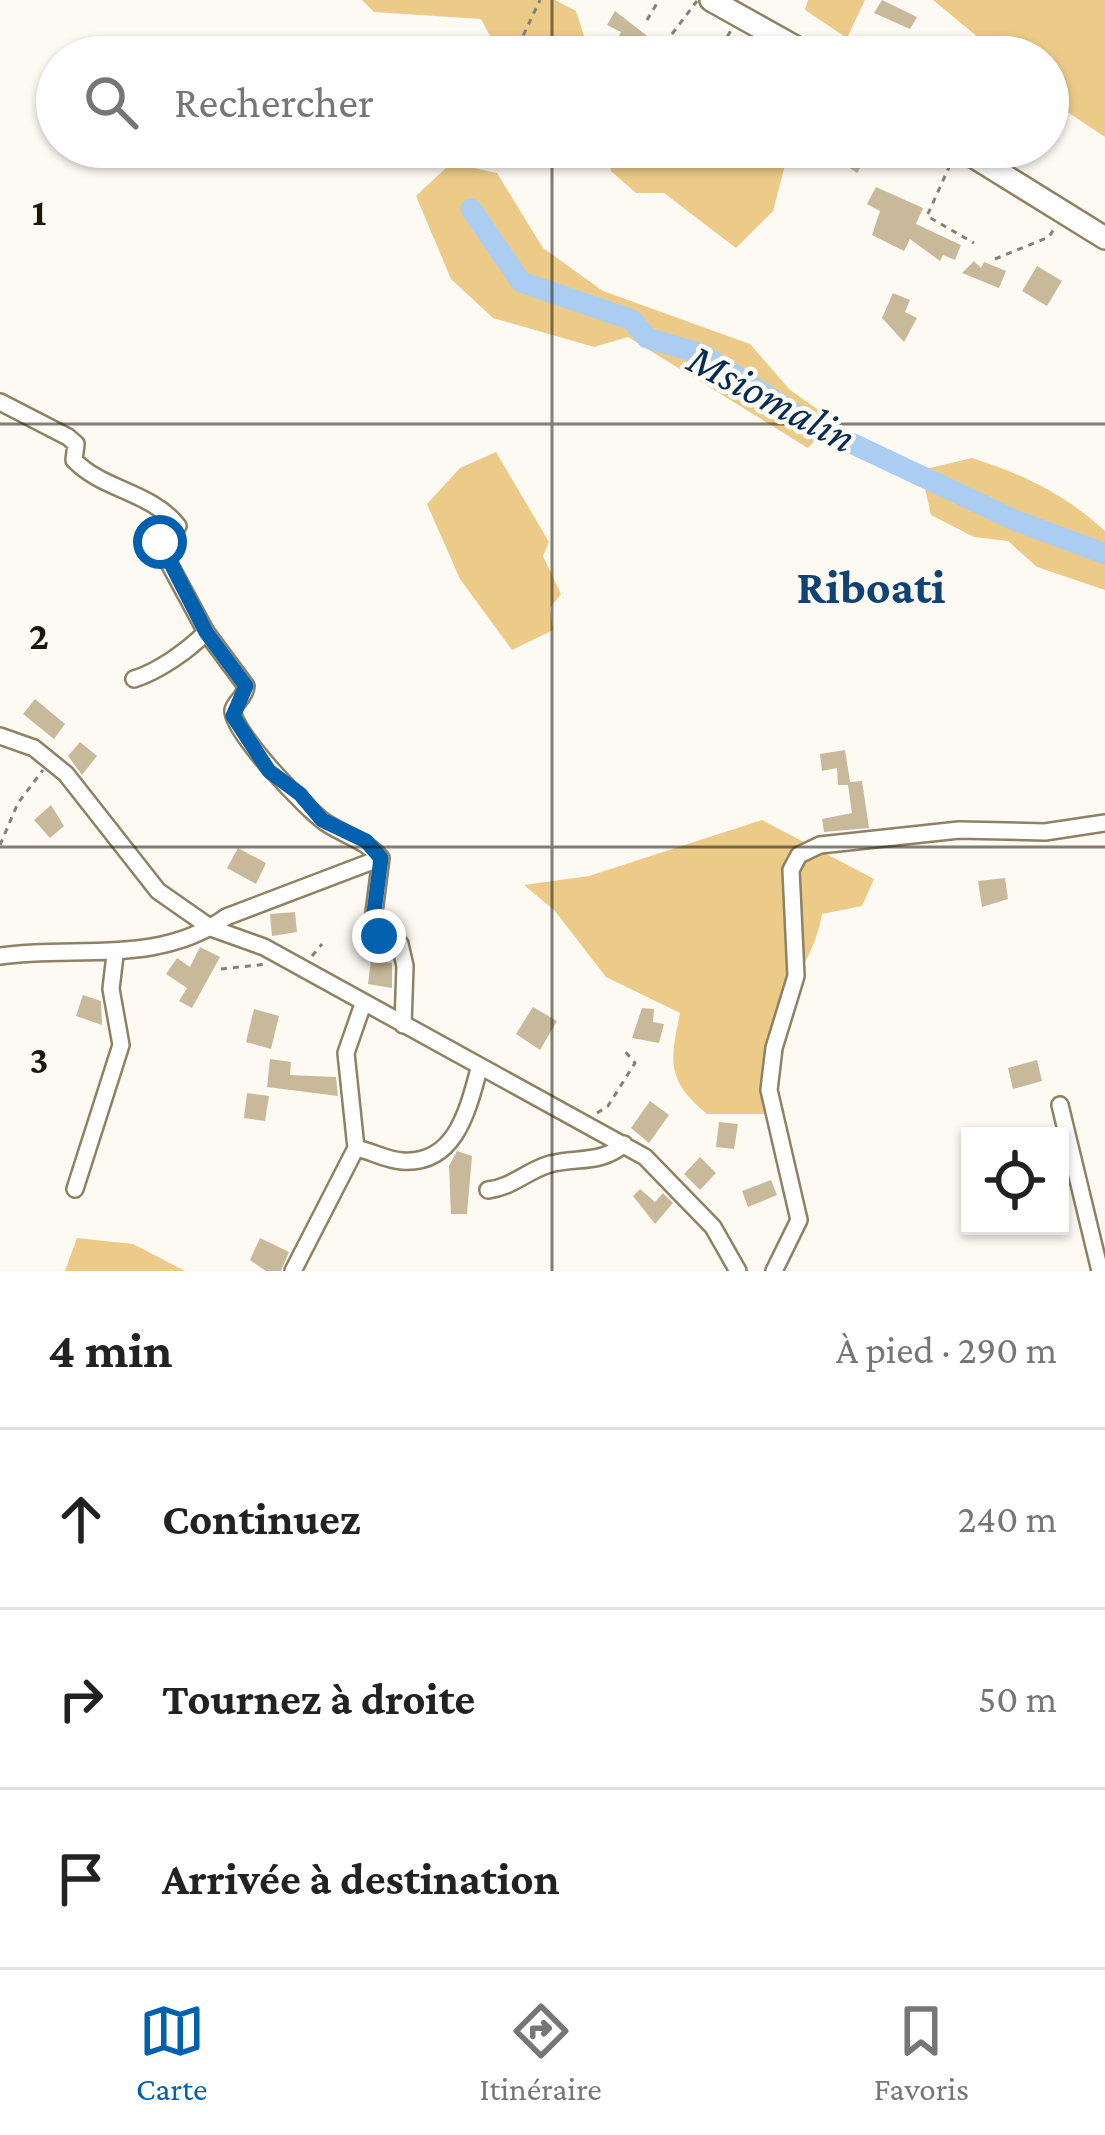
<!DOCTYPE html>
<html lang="fr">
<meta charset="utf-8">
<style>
:root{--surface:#fff;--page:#f2f2f2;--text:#222;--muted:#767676;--line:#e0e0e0;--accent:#0261ae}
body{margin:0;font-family:"Crimson Pro",serif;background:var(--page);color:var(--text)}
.controls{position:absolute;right:36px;bottom:36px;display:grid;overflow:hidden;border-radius:0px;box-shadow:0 3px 9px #0004}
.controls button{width:108px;height:108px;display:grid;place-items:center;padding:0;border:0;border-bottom:3px solid var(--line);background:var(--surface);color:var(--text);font:60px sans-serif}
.stop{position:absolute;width:36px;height:36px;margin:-27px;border:9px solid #0261ae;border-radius:50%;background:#fff}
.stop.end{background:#0261ae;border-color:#fff;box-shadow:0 3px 12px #0008}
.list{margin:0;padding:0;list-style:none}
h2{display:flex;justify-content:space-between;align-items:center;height:156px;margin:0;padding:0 48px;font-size:51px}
h2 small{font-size:39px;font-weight:400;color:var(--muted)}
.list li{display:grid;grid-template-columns:78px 1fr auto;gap:36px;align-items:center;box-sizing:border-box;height:180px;padding:0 48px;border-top:3px solid var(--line)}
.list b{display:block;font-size:45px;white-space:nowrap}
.list em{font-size:39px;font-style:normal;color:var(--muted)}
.icon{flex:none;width:66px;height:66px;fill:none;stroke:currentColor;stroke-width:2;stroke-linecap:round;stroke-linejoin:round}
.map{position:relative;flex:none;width:1105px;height:1271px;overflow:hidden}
.search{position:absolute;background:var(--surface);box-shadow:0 3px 9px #0004;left:36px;right:36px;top:36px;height:132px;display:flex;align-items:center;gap:30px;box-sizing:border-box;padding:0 42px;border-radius:66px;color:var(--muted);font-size:45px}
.sheet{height:696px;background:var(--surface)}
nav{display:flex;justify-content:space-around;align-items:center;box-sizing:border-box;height:168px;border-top:3px solid var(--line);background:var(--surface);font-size:33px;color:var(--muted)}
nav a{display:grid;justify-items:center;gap:6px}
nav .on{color:var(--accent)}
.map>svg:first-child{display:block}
</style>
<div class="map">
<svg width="1105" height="1271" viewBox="0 0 1105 1271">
<rect width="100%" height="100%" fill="#fdfaf4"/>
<path fill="#eccb88" d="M362 0H555L576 11 591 57H501L481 19 374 12Z
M808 0H865L847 38 805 10Z
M933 0H1105V137L1048 99V57H1002Z
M605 147H756L788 154 773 211 736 248 664 193H636L611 171Z
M451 163 497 173 543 248 603 291 750 344 790 390 833 420 808 448 628 337 594 347 493 318 451 279 416 196Z
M496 452 549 542 543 556 561 594 550 608 553 630 512 650 460 579 427 504 460 468Z
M972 458C1023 474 1066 495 1105 531V590L1037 567 1008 541 974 537 931 515 921 470Z
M762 820 874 879 862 906 822 914C815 954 795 975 783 1010 773 1042 776 1082 782 1114H707C666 1080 670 1062 680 1013L606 977 555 911 524 885 589 876Z
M77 1238 133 1244 185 1271H65Z"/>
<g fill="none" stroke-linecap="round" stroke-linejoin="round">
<path stroke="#abcdf2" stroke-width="21" d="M471 209 521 282 632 320 647 338 702 354 811 424 1014 520 1105 554"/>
</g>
<path fill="#c8b99b" d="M882 0 917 17 910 29 874 13Z
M615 11 655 42 658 37 674 46 668 57 639 44 631 57H607L621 32 607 25Z
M846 147 868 156 857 173 838 160Z
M876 187 923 208 916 224 961 245 955 260 943 255 940 261 910 239 904 251 872 235 880 211 867 204Z
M974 261 981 268 984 262 1006 271 999 288 962 273Z
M1037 266 1062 281 1047 306 1022 291Z
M893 293 910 300 905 312 917 318 904 342 882 318Z
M35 699 65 724 54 739 23 714Z
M80 742 97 756 82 775 68 756Z
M845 750 850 782 862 781 869 828 824 832 822 819 852 813 848 785H838L837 768 822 771 820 754Z
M51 805 64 826 50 838 34 820Z
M238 848 266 863 256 884 227 868Z
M1005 878 1008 899 982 907 978 881Z
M295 912 297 932 272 936 270 914Z
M200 947 220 957 192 1008 179 1001 187 988 166 974 177 958 190 967Z
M371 960 392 963V988L368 984Z
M83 995 101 1001 102 1025 76 1016Z
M533 1007 557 1021 540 1050 516 1034Z
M642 1008 654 1009 653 1022 664 1024 659 1043 632 1038Z
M254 1009 279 1016 271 1049 246 1042Z
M270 1059 291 1062 290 1075 336 1077 338 1096 267 1087Z
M1037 1060 1042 1081 1013 1089 1008 1068Z
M247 1093 269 1096 265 1121 244 1118Z
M650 1101 669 1115 649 1143 631 1128Z
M719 1122 738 1124 734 1149 716 1147Z
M457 1151 472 1156 467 1214H451L449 1166Z
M700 1157 716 1173 700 1190 684 1174Z
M771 1180 777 1195 748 1207 742 1191Z
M640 1189 655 1202 663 1193 673 1203 655 1224 633 1196Z
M260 1238 289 1252 281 1271H266L250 1260Z"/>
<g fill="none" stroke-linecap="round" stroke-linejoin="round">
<g stroke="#8f8164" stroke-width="20">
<path id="minor" d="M0 402 68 437 76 444 74 460C102 490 152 492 178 526L159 545 206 632 246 686C245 698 236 700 233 710 229 729 309 812 326 823 346 836 365 840 381 858L372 928 400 944 405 966 403 1025
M134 679C157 672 188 651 206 632
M0 736 34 748 66 774 158 891 211 928 264 947 645 1157 713 1227 738 1271
M0 956C76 945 158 966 226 917L381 858
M1060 1105 1100 1271
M356 1148C371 1151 386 1160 402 1161 456 1165 468 1109 479 1069
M75 1189 121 1045 111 989 115 955
M488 1190C513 1187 526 1171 550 1164 577 1157 602 1164 624 1144
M293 1271 356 1148 346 1053 363 1004
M774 1271 799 1220 769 1090 774 1048 796 976 791 870 799 855 820 845 959 830 1045 832 1105 823"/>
</g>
<g stroke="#8f8164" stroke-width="26">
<path id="major" d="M711 0 813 57
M958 147 1105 238"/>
</g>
<path stroke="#858077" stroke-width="3" stroke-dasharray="6 6" stroke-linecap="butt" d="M647 20 659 0
M672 34 697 1
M513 57 540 0
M715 57 733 27
M950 165 927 216 974 243
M995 259 1049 237 1055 227
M0 845 18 803 43 770
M312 956 322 944
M221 969 268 964
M597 1113 608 1106 635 1063 622 1048"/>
<use href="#minor" stroke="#fff" stroke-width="15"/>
<use href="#major" stroke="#fff" stroke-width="21"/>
</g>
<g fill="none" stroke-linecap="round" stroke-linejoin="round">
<path stroke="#0261ae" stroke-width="15" d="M160 542 206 632 246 686 233 716 269 771 300 794 322 820 366 841 381 858 372 928 379 936"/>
</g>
<path fill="none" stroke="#1c160b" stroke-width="3" stroke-opacity="0.55" d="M552 0V57M552 147V1271M0 424H1105M0 847H1105"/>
<g text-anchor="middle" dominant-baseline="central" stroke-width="9" stroke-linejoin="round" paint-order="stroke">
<g font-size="45" font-style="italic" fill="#042d54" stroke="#fdfaf4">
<text transform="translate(772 398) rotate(28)">Msiomalin</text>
</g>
<g font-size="48" font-weight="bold" fill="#0f4375" stroke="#fdfaf4">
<text x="871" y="586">Riboati</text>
</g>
</g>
<g font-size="39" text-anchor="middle" font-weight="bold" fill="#1c160b" stroke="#fdfaf4" stroke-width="9" stroke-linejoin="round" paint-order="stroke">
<text x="39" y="225">1</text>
<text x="39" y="649">2</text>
<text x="39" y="1073">3</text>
</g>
</svg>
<div class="controls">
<button><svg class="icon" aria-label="locate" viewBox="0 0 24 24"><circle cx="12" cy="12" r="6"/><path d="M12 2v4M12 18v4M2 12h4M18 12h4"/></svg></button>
</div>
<div class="stop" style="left:160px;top:542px"></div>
<div class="stop end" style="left:379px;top:936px"></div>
<div class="search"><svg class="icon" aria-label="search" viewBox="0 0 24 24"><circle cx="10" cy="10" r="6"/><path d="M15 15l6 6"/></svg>Rechercher</div>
</div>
<section class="sheet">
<h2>4 min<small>À pied · 290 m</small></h2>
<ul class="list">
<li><svg class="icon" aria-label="ahead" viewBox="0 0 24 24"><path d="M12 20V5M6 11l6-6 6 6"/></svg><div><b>Continuez</b></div><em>240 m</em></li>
<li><svg class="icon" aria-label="right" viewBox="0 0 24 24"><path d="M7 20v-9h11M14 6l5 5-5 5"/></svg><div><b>Tournez à droite</b></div><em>50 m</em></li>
<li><svg class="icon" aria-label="arrive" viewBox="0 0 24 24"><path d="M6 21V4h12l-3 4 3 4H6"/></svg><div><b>Arrivée à destination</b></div></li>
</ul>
</section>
<nav>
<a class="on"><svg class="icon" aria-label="map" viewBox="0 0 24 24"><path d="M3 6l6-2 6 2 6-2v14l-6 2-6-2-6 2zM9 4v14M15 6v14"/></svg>Carte</a>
<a><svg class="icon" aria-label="directions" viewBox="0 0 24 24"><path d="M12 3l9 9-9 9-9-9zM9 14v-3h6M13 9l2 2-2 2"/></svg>Itinéraire</a>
<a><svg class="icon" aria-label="saved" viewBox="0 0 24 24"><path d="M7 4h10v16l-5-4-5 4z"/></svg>Favoris</a>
</nav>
